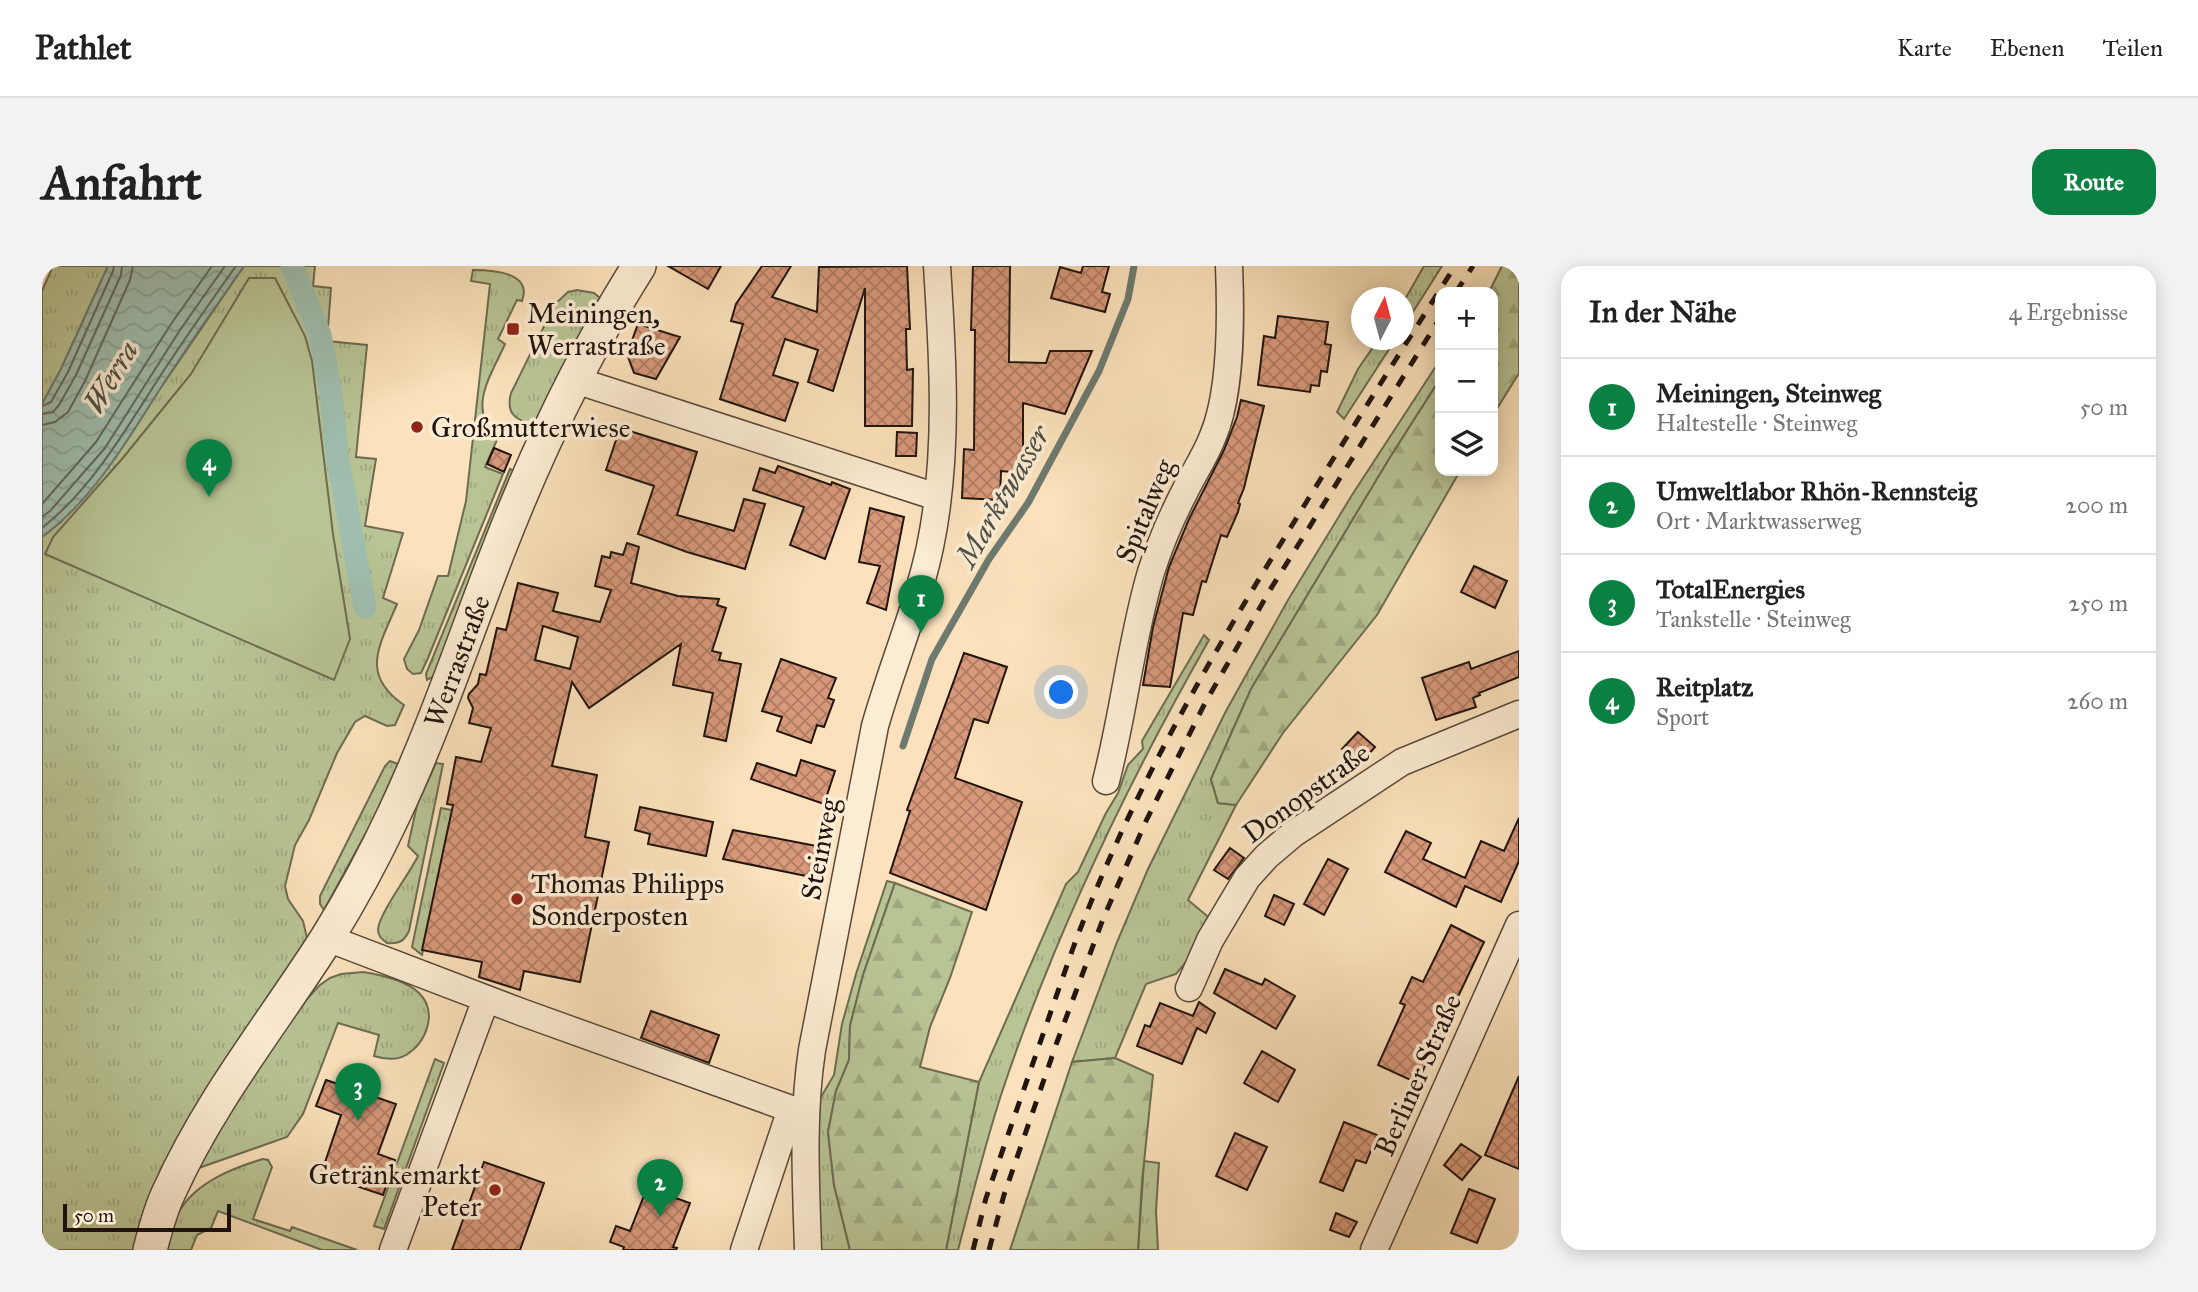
<!DOCTYPE html>
<html lang="de">
<meta charset="utf-8">
<style>
:root{--surface:#fff;--page:#f2f2f2;--text:#222;--muted:#767676;--line:#e0e0e0;--accent:#0b8043}
body{margin:0;font-family:"IM FELL Great Primer",serif;background:var(--page);color:var(--text)}
.controls{position:absolute;right:21px;top:21px;display:grid;overflow:hidden;border-radius:14px;box-shadow:0 4px 18px #0003}
.controls button{width:63px;height:63px;display:grid;place-items:center;padding:0;border:0;border-bottom:2px solid var(--line);background:var(--surface);color:var(--text);font:35px sans-serif}
.compass{position:absolute;left:1309px;top:21px;width:63px;height:63px;border-radius:50%;background:var(--surface);box-shadow:0 4px 18px #0003;rotate:6deg}
.scale{position:absolute;left:21px;bottom:18px;width:168px;box-sizing:border-box;padding-left:7px;border:4px solid #21140e;border-top:0;font-size:19px;line-height:24px;white-space:nowrap;color:#21140e;-webkit-text-stroke:5px #fcecd3;paint-order:stroke}
.you{position:absolute;left:1020px;top:427px;width:24px;height:24px;margin:-18px;border:5px solid #fff;border-radius:50%;background:#1a73e8;box-shadow:0 0 0 10px #1a73e833}
.badge{display:grid;place-items:center;width:46px;height:46px;border-radius:50%;background:var(--accent);color:#fff;font-size:23px;font-weight:700}
.pin{position:absolute;translate:-50% -58px;filter:drop-shadow(0 2px 4px #0008)}
.pin::after{content:'';position:absolute;top:37px;width:24px;height:21px;background:inherit;clip-path:polygon(0 0,100% 0,50% 100%)}
.list{margin:0;padding:0;list-style:none}
h2{display:flex;justify-content:space-between;align-items:center;height:91px;margin:0;padding:0 28px;font-size:30px}
h2 small{font-size:23px;font-weight:400;color:var(--muted)}
.list li{display:grid;grid-template-columns:46px 1fr auto;gap:21px;align-items:center;box-sizing:border-box;height:98px;padding:0 28px;border-top:2px solid var(--line)}
.list b{display:block;font-size:26px;white-space:nowrap}
.list p{margin:0;font-size:23px;white-space:nowrap;color:var(--muted)}
.list em{font-size:23px;font-style:normal;color:var(--muted)}
.icon{flex:none;width:38px;height:38px;fill:none;stroke:currentColor;stroke-width:2;stroke-linecap:round;stroke-linejoin:round}
.map{position:relative;flex:none;width:1477px;height:984px;overflow:hidden;border-radius:21px}
header{display:flex;align-items:center;gap:42px;box-sizing:border-box;height:98px;padding:0 35px;background:var(--surface);border-bottom:2px solid var(--line)}
header strong{font-size:33px}
nav{display:flex;gap:38px;margin-inline-start:auto;font-size:24px}
.intro{display:flex;align-items:center;justify-content:space-between;box-sizing:border-box;height:168px;padding:0 42px}
h1{margin:0;font-size:49px}
.button{padding:18px 32px;border-radius:21px;background:var(--accent);color:#fff;font-size:24px;font-weight:700}
main{display:flex;gap:42px;padding:0 42px}
aside{flex:1;background:var(--surface);border-radius:21px;box-shadow:0 4px 18px #0003}
.map>svg:first-child{display:block}
</style>
<header>
<strong>Pathlet</strong>
<nav><a>Karte</a><a>Ebenen</a><a>Teilen</a></nav>
</header>
<div class="intro"><h1>Anfahrt</h1><a class="button">Route</a></div>
<main>
<div class="map">
<svg width="1477" height="984" viewBox="0 0 1477 984">
<defs>
<pattern id="grass-tufts" width="24" height="20" patternUnits="userSpaceOnUse" patternTransform="scale(1.75)"><rect width="24" height="20" fill="#b9c495"/><path d="M3 7l-1-3M5 7V3M7 7l1-3M15 17l-1-3M17 17v-4M19 17l1-3" fill="none" stroke="#9fa87f"/></pattern>
<pattern id="forest-firs" width="22" height="20" patternUnits="userSpaceOnUse" patternTransform="scale(1.75)"><rect width="22" height="20" fill="#b9c495"/><path d="M5 1l3.5 6h-7zM16 11l3.5 6h-7z" fill="#9fa87f"/></pattern>
<pattern id="water-waves" width="16" height="10" patternUnits="userSpaceOnUse" patternTransform="scale(1.75)"><rect width="16" height="10" fill="#9fbeaf"/><path d="M0 5q4-4 8 0t8 0" fill="none" stroke="#89a295"/></pattern>
<pattern id="building-cross-hatch" width="8" height="8" patternUnits="userSpaceOnUse" patternTransform="scale(1.75)"><rect width="8" height="8" fill="#d8997b"/><path d="M0 0l8 8M0 8l8-8" fill="none" stroke="#af7c63"/></pattern>
</defs>
<rect width="100%" height="100%" fill="#fbe2bc"/>
<filter id="stains"><feTurbulence type="fractalNoise" baseFrequency=".00286" numOctaves="4"/><feColorMatrix values="0 0 0 0 .2 0 0 0 0 .09 0 0 0 0 .02 0 0 0 .5 -.17"/></filter>
<radialGradient id="worn" r=".72"><stop offset=".6" stop-color="#630" stop-opacity="0"/><stop offset="1" stop-color="#630" stop-opacity=".3"/></radialGradient>
<path fill="url(#grass-tufts)" stroke="#6d6c52" stroke-width="2" d="M11 0H66L19 103 0 138V25Z
M202 0H273L271 20 289 22 285 75 325 79 314 191 334 193 323 260 361 267 341 332 355 338C338 379 317 408 362 439L353 459 345 460 323 450 313 456 295 487 267 554 253 579 243 620 246 633 261 655 265 672 92 984H0V271L19 256 120 120Z
M1382 0H1400L1362 60V35Z
M431 4C450 4 491 6 480 35L475 34 456 73 463 78C448 112 425 141 455 174L443 201 461 208 386 392 379 407 371 408 365 403 362 393 377 364 396 310H406L424 235 448 18 429 15Z
M535 24 552 27 558 32 559 39 500 153 492 158C472 155 464 146 469 127L513 38 526 26Z
M1336 74H1353L1302 153 1295 146 1316 103Z
M1398 94V113L1347 193 1209 423 1169 513 1176 537 1194 539 1146 634 1170 654 1156 682 1134 708 1104 718 1073 792 1030 796 1075 676 1106 603 1184 445 1246 334 1310 229Z
M468 203 474 206 392 410 385 414 384 408Z
M1162 369 1167 374C1085 518 1013 668 960 826 943 878 930 931 916 984H904L937 816 1024 618 1036 606 1064 547 1076 527 1086 499 1101 483 1100 475Z
M348 495 356 498 331 554 282 644 278 638V630L343 500Z
M394 497 401 498 367 665C362 676 356 678 345 677 340 673 336 670 336 664 336 649 368 607 376 590L366 580 375 539Z
M399 542 480 558 476 572 407 558 380 689 370 681Z
M845 615 853 617 821 709 808 760 807 794 794 825 786 866 792 919 808 984H778L775 928 776 836 792 809 800 758 814 708Z
M321 706C339 709 364 714 377 727 396 746 385 776 364 789 354 795 342 793 332 790L337 769 296 757 261 848 245 871 151 904 244 755 278 719 288 712 299 708Z
M393 793 402 797 342 963 332 960Z
M221 893 226 894 230 901 211 953 248 965 250 961 315 984H280L176 945 169 962 155 969 149 984H120C126 971 130 956 138 944 155 916 191 902 221 893Z
M1102 895 1117 897 1114 945 1116 984H1096Z"/>
<path fill="url(#forest-firs)" stroke="#6d6c52" stroke-width="2" d="M1460 0H1477V107L1451 149V26H1447Z
M1398 113V205H1418L1335 349 1241 467 1194 539 1176 537 1169 513 1209 423 1347 193Z
M853 617 930 646 908 712 888 761 878 801 937 816 904 984H808L792 919 786 866 794 825 807 794 808 760 821 709Z
M1073 792 1111 809 1100 916 1096 984H968L1030 796Z"/>
<path fill="#b9c495" stroke="#6d6c52" stroke-width="2" d="M207 12H233L263 70 270 95 291 268 308 373 292 414 3 288 11 271 80 193 149 108Z"/>
<path fill="url(#water-waves)" stroke="#6d7a6f" stroke-width="2" d="M66 0H202C174 40 146 79 120 120 86 173 52 233 0 271V138L19 103Z"/>
<g fill="none" stroke-linecap="round" stroke-linejoin="round">
<path stroke="#60695e" stroke-width="2" d="M0 140 9 136 26 106 71 5 72 0
M0 148 11 146 17 139 34 109 79 9 80 0
M0 159 13 156 26 146 43 115 88 14 91 0
M0 238 54 176 129 58 170 0
M0 251 8 245 63 182 138 64 183 0
M0 262C49 223 81 168 115 115 140 76 167 38 194 0"/>
<path stroke="#6d7a6f" stroke-width="7" d="M861 480 890 393 947 293 986 237 1057 105 1086 33 1092 0"/>
<path stroke="#9fbeaf" stroke-width="23" d="M250 0 278 69 289 126 295 188 323 341"/>
</g>
<path fill="url(#building-cross-hatch)" stroke="#21140e" stroke-width="2" fill-rule="evenodd" d="M626 0H679L666 23Z
M720 0H749L730 31 775 46 777 1 865 0 868 63H864L865 104 871 103 870 160H823V22L791 125 766 116 776 84 743 73 731 109 756 117 743 155 678 133 701 58 689 55 694 38Z
M931 0H968L967 96 1004 97 1008 85H1050L1023 148 981 137V185H989L981 207 959 205 958 234 920 232 922 183 932 184 933 64H929Z
M1041 0H1067L1060 26 1068 28 1063 46 1009 32 1018 1 1039 7Z
M1236 50 1286 56 1283 78 1289 79 1285 106 1279 105 1277 120 1269 119 1268 126 1216 119 1222 70 1233 72Z
M596 58 638 71 614 113 592 107 585 88Z
M1199 134 1222 140 1202 222 1196 237 1198 238 1196 246 1185 271 1179 269 1164 316 1160 315 1151 349 1141 347 1128 421 1101 419 1111 361 1127 301 1147 253 1182 184 1195 151Z
M578 162 655 186 635 249 692 265 702 233 723 238 703 303 645 286 596 268 612 220 564 204Z
M855 166 875 167 874 190H854Z
M452 182 469 189 462 206 445 198Z
M736 200 789 219 790 216 808 223 783 293 748 279 762 241 711 224 718 202 733 207Z
M828 242 862 251 844 344 825 337 838 300 817 296Z
M585 277 597 281 589 317 636 330 677 333 675 339 684 342 670 385 679 387 677 394 699 398 684 475 662 470 671 427 631 419 639 378 547 442 530 416 510 500 555 509 543 571 567 576 538 716 482 705 478 724 437 711 440 696 380 684 411 539 405 538 414 491 439 496 449 462 427 457 431 442 426 432 427 428 436 418 438 408 444 409 455 362 464 364 476 317 516 327 511 345 558 356 569 324 553 320 560 290 568 292 569 286 581 289ZM501 360 536 371 528 403 493 394Z
M1432 300 1465 315 1453 342 1419 326Z
M1477 385V411L1437 427 1438 429 1431 432 1434 441 1394 454 1380 412 1427 396 1429 403Z
M922 387 965 401 946 457 932 453 913 512 980 536 944 644 848 607 868 545 865 544Z
M739 393 794 412 786 432 792 434 782 461 775 459 769 477 735 465 740 451 720 445Z
M1316 466 1333 481 1317 499 1300 483Z
M759 494 793 505 782 538 709 513 715 497 754 510Z
M598 541 671 556 664 590 606 578 608 568 593 564Z
M1477 552V595L1459 636 1423 620 1414 641 1343 606 1364 565 1389 577 1381 593 1423 612 1439 575 1462 585Z
M691 564 785 582 779 613 681 593Z
M1188 582 1202 592 1186 613 1172 604Z
M1286 593 1306 603 1282 649 1262 638Z
M1232 629 1252 638 1242 659 1223 650Z
M1409 659 1442 676 1375 817 1336 799 1363 739 1358 737 1370 711 1381 716Z
M1183 703 1220 719 1223 713 1253 730 1234 763 1172 727Z
M1157 736 1173 747 1164 767 1155 762 1140 798 1095 780 1103 759 1108 761 1118 737 1151 750Z
M609 745 677 769 667 797 599 772Z
M1220 785 1253 804 1236 836 1202 817Z
M1477 810V903L1443 889Z
M284 814 354 838 336 888 353 894 341 929 279 908 299 849 274 840Z
M1302 856 1335 869 1324 897 1314 894 1301 925 1278 916Z
M1193 867 1225 881 1205 924 1174 910Z
M1419 878 1439 891 1420 914 1402 899Z
M442 896 502 917 478 984H410Z
M605 922 648 937 631 981 635 982 634 984H581L582 981 568 976 574 960 588 965Z
M1427 923 1453 933 1435 977 1409 967Z
M1294 947 1315 956 1307 971 1288 964Z"/>
<g fill="none" stroke-linecap="round" stroke-linejoin="round">
<g stroke="#58483a" stroke-width="29">
<path id="minor" d="M533 114 895 231
M1064 515C1082 446 1089 374 1109 306 1118 278 1129 252 1142 227 1151 208 1164 189 1171 170 1190 125 1189 49 1187 0
M285 672 479 746 749 843 764 845
M1147 722 1168 674 1205 612 1225 590 1251 568 1360 496 1477 448
M351 984 444 733
M702 984 749 843
M766 984C764 917 760 850 770 784L833 460C850 400 875 342 888 281 907 190 901 93 895 0
M1332 984 1477 659"/>
</g>
<g stroke="#58483a" stroke-width="36">
<g id="tertiary">
<path id="s1" d="M108 984C113 965 118 944 127 926 168 834 231 757 285 672 310 632 333 589 353 546 393 461 423 370 457 283 495 185 541 89 597 0"/>
</g>
</g>
<use href="#minor" stroke="#fcecd3" stroke-width="26"/>
<use href="#tertiary" stroke="#fcecd3" stroke-width="33"/>
<path stroke="#21140e" stroke-width="5" stroke-dasharray="12 12" stroke-linecap="butt" d="M1414 26 1431 0
M931 984 944 932 1030 685C1085 535 1165 396 1249 261 1303 173 1358 87 1413 0
M947 984 962 929 1015 776 1061 653 1104 555 1163 437 1228 324 1398 52"/>
</g>
<g fill="#8f2418" stroke="#fcecd3" stroke-width="2.5">
<rect x="464" y="56" width="14" height="14" rx="3.5"/>
<circle cx="375" cy="161" r="7"/>
<circle cx="475" cy="633" r="7"/>
<circle cx="453" cy="924" r="7"/>
</g>
<g text-anchor="middle" dominant-baseline="central" stroke-width="7" stroke-linejoin="round" paint-order="stroke">
<g font-size="28" fill="#21140e" stroke="#fcecd3" text-anchor="start">
<text x="485" y="47">Meiningen,<tspan x="485" dy="32">Werrastraße</tspan></text>
<text x="389" y="161">Großmutterwiese</text>
<text x="489" y="617">Thomas Philipps<tspan x="489" dy="32">Sonderposten</tspan></text>
<text x="439" y="908" text-anchor="end">Getränkemarkt<tspan x="439" dy="32">Peter</tspan></text>
</g>
<g font-size="28" fill="#21140e" stroke="#fcecd3">
<text transform="translate(1103 245) rotate(-67)">Spitalweg</text>
<text stroke="none"><textPath href="#s1" startOffset="667">Werrastraße</textPath></text>
<text transform="translate(1264 527) rotate(-36)">Donopstraße</text>
<text transform="translate(778 583) rotate(-79)">Steinweg</text>
<text transform="translate(1376 809) rotate(-66)">Berliner Straße</text>
</g>
<g font-size="30" font-style="italic" fill="#4d5046" stroke="#fcecd3">
<text transform="translate(69 111) rotate(-60)">Werra</text>
<text transform="translate(961 230) rotate(-60)">Marktwasser</text>
</g>
</g>
<rect width="100%" height="100%" filter="url(#stains)"/>
<rect width="100%" height="100%" fill="url(#worn)"/>
</svg>
<div class="controls">
<button>+</button>
<button>−</button>
<button><svg class="icon" aria-label="layers" viewBox="0 0 24 24"><path d="M12 4l9 5-9 5-9-5zM3 14l9 5 9-5"/></svg></button>
</div>
<svg class="compass" viewBox="-18 -18 36 36"><path d="M0-13l5 13h-10z" fill="#e53935"/><path d="M0 13l5-13h-10z" fill="#767676"/></svg>
<div class="scale">50 m</div>
<div class="you"></div>
<div class="pin badge" style="left:879px;top:367px">1</div>
<div class="pin badge" style="left:618px;top:951px">2</div>
<div class="pin badge" style="left:316px;top:855px">3</div>
<div class="pin badge" style="left:167px;top:231px">4</div>
</div>
<aside>
<h2>In der Nähe<small>4 Ergebnisse</small></h2>
<ul class="list">
<li><span class="badge">1</span><div><b>Meiningen, Steinweg</b><p>Haltestelle · Steinweg</p></div><em>50 m</em></li>
<li><span class="badge">2</span><div><b>Umweltlabor Rhön-Rennsteig</b><p>Ort · Marktwasserweg</p></div><em>200 m</em></li>
<li><span class="badge">3</span><div><b>TotalEnergies</b><p>Tankstelle · Steinweg</p></div><em>250 m</em></li>
<li><span class="badge">4</span><div><b>Reitplatz</b><p>Sport</p></div><em>260 m</em></li>
</ul>
</aside>
</main>
